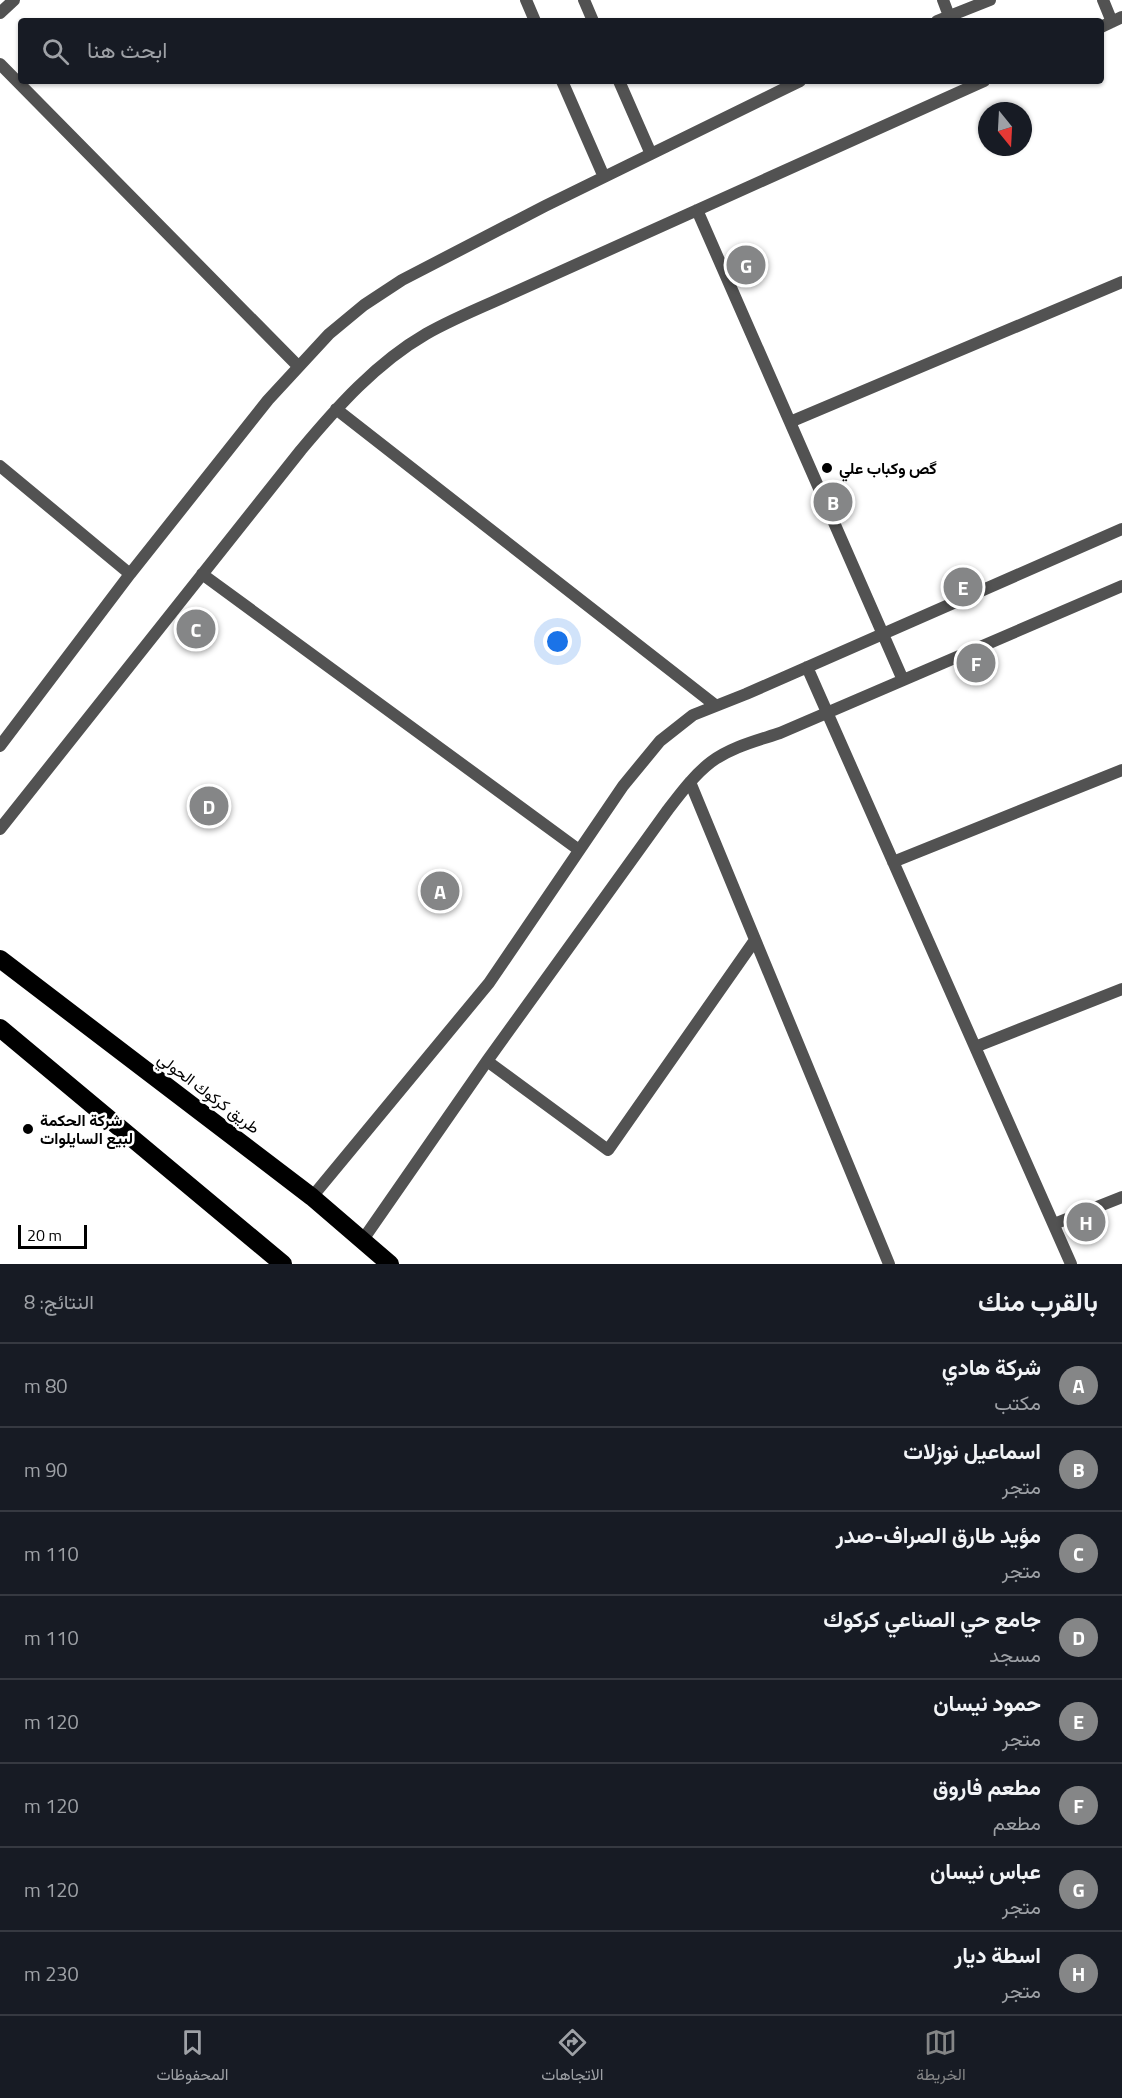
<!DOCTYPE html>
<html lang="ar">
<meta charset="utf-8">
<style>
:root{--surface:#171b24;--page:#242831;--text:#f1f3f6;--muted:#9ea1a6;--line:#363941;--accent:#858687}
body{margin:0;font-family:"Titillium Web",Vazirmatn,sans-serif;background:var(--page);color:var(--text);direction:rtl}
.compass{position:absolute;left:978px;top:102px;width:54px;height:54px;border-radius:50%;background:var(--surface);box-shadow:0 2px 4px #0004;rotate:162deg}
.scale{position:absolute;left:18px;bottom:15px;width:69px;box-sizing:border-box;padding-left:6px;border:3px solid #000;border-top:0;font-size:16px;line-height:21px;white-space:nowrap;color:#000;-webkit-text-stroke:4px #fff;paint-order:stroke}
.you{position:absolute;left:558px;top:642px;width:21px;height:21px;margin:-15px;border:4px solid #fff;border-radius:50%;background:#1a73e8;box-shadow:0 0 0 9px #1a73e833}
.badge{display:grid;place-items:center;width:39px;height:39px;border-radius:50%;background:var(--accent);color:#fff;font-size:20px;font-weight:700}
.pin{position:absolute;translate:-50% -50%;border:3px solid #fff;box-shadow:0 2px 6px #0006}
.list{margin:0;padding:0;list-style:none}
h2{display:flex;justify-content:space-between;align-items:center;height:78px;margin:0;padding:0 24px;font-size:26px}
h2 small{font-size:20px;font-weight:400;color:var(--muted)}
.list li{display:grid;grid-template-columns:39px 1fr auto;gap:18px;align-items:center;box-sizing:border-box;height:84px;padding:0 24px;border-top:2px solid var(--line)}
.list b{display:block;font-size:22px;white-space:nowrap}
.list p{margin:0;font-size:20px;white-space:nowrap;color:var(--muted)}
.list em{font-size:20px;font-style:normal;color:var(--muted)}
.icon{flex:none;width:33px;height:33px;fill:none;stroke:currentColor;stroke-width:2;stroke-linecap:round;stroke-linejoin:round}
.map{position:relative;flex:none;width:1122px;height:1264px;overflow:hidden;direction:ltr}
.search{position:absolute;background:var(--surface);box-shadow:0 2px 4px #0004;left:18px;right:18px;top:18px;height:66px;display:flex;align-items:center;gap:15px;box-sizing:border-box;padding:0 21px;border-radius:6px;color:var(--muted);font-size:22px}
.sheet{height:750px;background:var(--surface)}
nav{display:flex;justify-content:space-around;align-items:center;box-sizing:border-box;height:84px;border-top:2px solid var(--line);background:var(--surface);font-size:16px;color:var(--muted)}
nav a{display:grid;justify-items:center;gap:3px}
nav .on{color:var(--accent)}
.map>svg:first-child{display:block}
</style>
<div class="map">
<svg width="1122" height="1264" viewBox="0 0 1122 1264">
<rect width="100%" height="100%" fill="#fff"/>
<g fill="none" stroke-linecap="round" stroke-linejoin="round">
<path stroke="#525252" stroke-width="12" d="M526 0 535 21
M584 0 593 21
M943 0 949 16
M1103 0 1112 22
M0 13 14 0
M937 21 990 0
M1101 27 1122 17
M0 64 298 366
M562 81 604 177
M619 81 651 154
M697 210 903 680
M336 409 715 705
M790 422 1122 282
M0 466 130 574
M202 574 579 850
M807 667 1071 1264
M0 746 130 574 268 400 329 334 364 305 402 280 545 206 800 81
M690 782 889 1264
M0 829 301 450C337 407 376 363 426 334 447 322 470 312 493 302L984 81
M893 862 1122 770
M975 1047 1122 989
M487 1061 608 1150 755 940
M312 1197 489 983 623 786 660 741 693 715 746 694 1122 529
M1054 1224 1122 1197
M362 1241 487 1061 667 811C680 794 694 775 711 762 731 747 756 741 780 733L1122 586"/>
<path stroke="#000" stroke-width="18" d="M0 959 312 1197 390 1264
M0 1028 283 1264"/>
</g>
<g fill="#000" stroke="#fff" stroke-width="2">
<circle cx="827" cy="468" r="6"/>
<circle cx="28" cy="1129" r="6"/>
</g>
<g text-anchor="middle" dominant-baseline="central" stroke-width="5" stroke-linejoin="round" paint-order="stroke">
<g font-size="16" font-weight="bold" fill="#000" stroke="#fff" text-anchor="start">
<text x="839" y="468">گص وكباب علي</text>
<text x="40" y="1120">شركة الحكمة<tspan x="40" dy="18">لبيع السايلوات</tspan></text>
</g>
<g font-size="16" fill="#000" stroke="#fff">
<text transform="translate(209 1093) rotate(37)">طريق كركوك الحولي</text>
</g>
</g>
</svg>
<svg class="compass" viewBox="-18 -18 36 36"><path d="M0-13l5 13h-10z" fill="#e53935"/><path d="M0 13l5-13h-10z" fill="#9ea1a6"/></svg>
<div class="scale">20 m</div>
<div class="you"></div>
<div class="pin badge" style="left:440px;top:891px">A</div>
<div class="pin badge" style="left:833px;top:502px">B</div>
<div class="pin badge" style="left:196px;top:629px">C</div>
<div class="pin badge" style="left:209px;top:806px">D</div>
<div class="pin badge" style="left:963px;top:587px">E</div>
<div class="pin badge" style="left:976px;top:663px">F</div>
<div class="pin badge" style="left:746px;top:265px">G</div>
<div class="pin badge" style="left:1086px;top:1222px">H</div>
<div class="search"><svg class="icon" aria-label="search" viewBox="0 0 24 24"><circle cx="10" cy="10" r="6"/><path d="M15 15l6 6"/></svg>ابحث هنا</div>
</div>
<section class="sheet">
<h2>بالقرب منك<small>النتائج: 8</small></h2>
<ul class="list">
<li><span class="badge">A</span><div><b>شركة هادي</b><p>مكتب</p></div><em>80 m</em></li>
<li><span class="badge">B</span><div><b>اسماعيل نوزلات</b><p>متجر</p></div><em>90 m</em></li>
<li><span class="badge">C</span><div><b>مؤيد طارق الصراف-صدر</b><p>متجر</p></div><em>110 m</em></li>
<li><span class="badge">D</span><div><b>جامع حي الصناعي كركوك</b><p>مسجد</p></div><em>110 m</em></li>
<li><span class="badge">E</span><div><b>حمود نيسان</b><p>متجر</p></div><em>120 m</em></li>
<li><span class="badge">F</span><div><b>مطعم فاروق</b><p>مطعم</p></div><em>120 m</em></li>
<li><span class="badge">G</span><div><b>عباس نيسان</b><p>متجر</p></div><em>120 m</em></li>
<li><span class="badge">H</span><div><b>اسطة ديار</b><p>متجر</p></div><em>230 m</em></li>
</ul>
</section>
<nav>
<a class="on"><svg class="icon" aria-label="map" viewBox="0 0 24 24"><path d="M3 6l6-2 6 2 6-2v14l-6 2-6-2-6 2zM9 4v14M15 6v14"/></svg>الخريطة</a>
<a><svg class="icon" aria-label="directions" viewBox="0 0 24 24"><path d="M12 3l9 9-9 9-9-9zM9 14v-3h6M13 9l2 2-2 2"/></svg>الاتجاهات</a>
<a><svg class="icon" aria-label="saved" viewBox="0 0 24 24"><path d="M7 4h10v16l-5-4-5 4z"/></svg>المحفوظات</a>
</nav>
